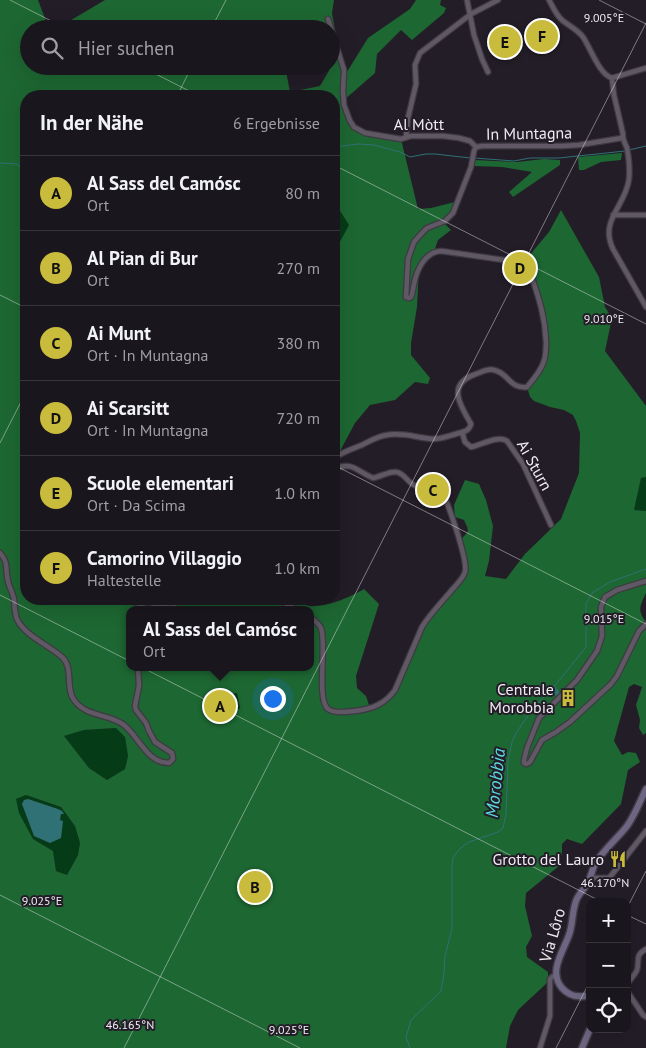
<!DOCTYPE html>
<html lang="de">
<meta charset="utf-8">
<style>
:root{--surface:#1a161d;--page:#27232a;--text:#f1f3f6;--muted:#9f9fa4;--line:#38353b;--accent:#c9bb3b}
body{margin:0;font-family:"PT Sans",sans-serif;background:var(--page);color:var(--text)}
.controls{position:absolute;right:15px;bottom:15px;display:grid;overflow:hidden;border-radius:10px;box-shadow:0 5px 20px #0002}
.controls button{width:45px;height:45px;display:grid;place-items:center;padding:0;border:0;border-bottom:1px solid var(--line);background:var(--surface);color:var(--text);font:25px sans-serif}
.you{position:absolute;left:272px;top:698px;width:18px;height:18px;margin:-12px;border:4px solid #fff;border-radius:50%;background:#1a73e8;box-shadow:0 0 0 8px #1a73e833}
.badge{display:grid;place-items:center;width:32px;height:32px;border-radius:50%;background:var(--accent);color:#111;font-size:16px;font-weight:700}
.pin{position:absolute;translate:-50% -50%;border:2px solid #fff;box-shadow:0 1px 5px #0006}
.popup{position:absolute;left:126px;top:606px;width:188px;height:65px;box-sizing:border-box;display:grid;place-content:center;border-radius:10px;background:var(--surface);filter:drop-shadow(0 1px 4px #0005);font-size:16px;white-space:nowrap;color:var(--muted)}
.popup b{font-size:19px;color:var(--text)}
.popup::after{content:'';position:absolute;left:50%;top:100%;margin-left:-10px;border:10px solid transparent;border-top-color:var(--surface)}
.list{margin:0;padding:0;list-style:none}
h2{display:flex;justify-content:space-between;align-items:center;height:65px;margin:0;padding:0 20px;font-size:21px}
h2 small{font-size:16px;font-weight:400;color:var(--muted)}
.list li{display:grid;grid-template-columns:32px 1fr auto;gap:15px;align-items:center;box-sizing:border-box;height:75px;padding:0 20px;border-top:1px solid var(--line)}
.list b{display:block;font-size:19px;white-space:nowrap}
.list p{margin:0;font-size:16px;white-space:nowrap;color:var(--muted)}
.list em{font-size:16px;font-style:normal;color:var(--muted)}
.icon{flex:none;width:28px;height:28px;fill:none;stroke:currentColor;stroke-width:2;stroke-linecap:round;stroke-linejoin:round}
.map{position:relative;flex:none;width:646px;height:1048px;overflow:hidden}
.search{position:absolute;background:var(--surface);box-shadow:0 5px 20px #0002;left:20px;top:20px;width:320px;height:55px;display:flex;align-items:center;gap:12px;box-sizing:border-box;padding:0 18px;border-radius:28px;color:var(--muted);font-size:19px}
.panel{position:absolute;background:var(--surface);box-shadow:0 5px 20px #0002;left:20px;top:90px;width:320px;height:515px;border-radius:20px}
.map>svg:first-child{display:block}
</style>
<div class="map">
<svg width="646" height="1048" viewBox="0 0 646 1048">
<rect width="100%" height="100%" fill="#231d27"/>
<path fill="#053c17" d="M334 203H335L349 225 337 247 334 248Z
M646 477V511L634 510 641 478Z
M237 693 240 708C231 716 227 718 215 715L212 702 220 696Z
M116 728 125 737 128 756 125 769 107 780 89 768 63 736 84 730Z
M26 795 61 807 75 826 80 843 78 855 67 875 56 871 53 851 33 839 19 813 15 799Z"/>
<path fill="#1d6732" fill-rule="evenodd" d="M0 0H38L49 29H29V66H285L290 92 320 86 341 50 345 75 368 38 410 9 416 0H441L440 5 446 8 444 13 412 40 401 30 377 54 375 73 344 100 345 109 357 129 401 139 418 209 431 208 455 202 450 213 440 223 446 225 451 230 438 240 435 249 419 266 417 307 411 343V355L430 378 428 384 415 382 395 400 370 405 355 423 339 453 334 465V248L337 247 349 225 335 203H334V96H26V599H294C299 601 304 605 309 606 325 608 351 597 364 589L379 604 356 676 357 688 366 696 370 708 390 697 422 627 465 571 461 539C470 531 469 531 464 520L455 517 454 505 465 480 479 484 486 500 493 526 489 561 485 576 506 579 525 554 561 519 579 473 580 433 576 421 573 415 564 410 550 407 534 401 530 397 527 387 544 362 546 325 528 266V257L549 232 561 210 599 277 605 307 612 318 605 351 646 406V477L641 478 634 510 646 511V593C640 606 637 610 646 622V733L643 735 639 728 640 720 636 705 642 687 634 684 629 687 614 741 622 755 628 752 636 753 640 762 628 770 621 804 582 844 567 839 562 844V852L559 866 526 893 525 906 532 936 526 947 527 957 548 972V982L518 1010 510 1026 506 1048H0ZM130 610H310V667H130ZM237 693 240 708C231 716 227 718 215 714L212 702 221 696ZM116 728 125 737 128 756 125 769 107 780 89 768 64 736 84 730ZM26 795 61 807 75 826 80 843 78 855 67 875 56 871 53 851 33 839 19 813 16 799Z
M105 0H334L332 13 339 52 331 44V29H143V27L111 25 109 29H56Z
M622 153 621 160 601 162 584 170H579L578 157Z
M544 159 560 160V165L513 197 509 192 532 172 502 167 475 166V160L517 162Z"/>
<path fill="#2f7175" d="M28 799 58 809 62 811 64 814H61L60 820 63 821 61 838 50 843 34 836 22 804 24 800Z"/>
<g fill="none" stroke-linecap="round" stroke-linejoin="round">
<path stroke="#2f7175" stroke-width="1" d="M334 147 358 144 374 145 400 152 410 157 426 154H435L470 158
M629 150 646 146
M474 158 514 161 530 158H559L625 151
M0 163 17 164 26 172
M410 1048 406 1037 411 1020 441 991 444 973 445 956 452 929V866L453 858 457 852 463 846 469 842 498 832 503 828 506 814 508 760 512 742 516 733 534 707 553 688 586 647V604L592 593 610 582 646 569"/>
<path stroke="#2f7175" stroke-width="5" d="M553 688 557 693"/>
<g stroke="#3e3942" stroke-width="7">
<path id="street" d="M467 0 474 35 482 59 488 72
M549 0C553 7 556 15 562 20 569 26 577 29 583 37 591 49 599 74 612 78
M328 19 344 70 343 91 344 105 350 121 354 127 365 133 401 139 411 136H443L459 138 470 141 476 147
M612 78 614 95 623 134C622 139 625 143 627 148 629 159 630 169 629 179 626 206 599 220 613 249L646 307
M612 78 646 68
M406 137 408 118 416 84 415 65 420 53 471 14 498 0
M613 215H646
M462 432 465 442 471 447C482 445 497 435 507 441L523 464 551 525
M334 458C343 452 352 449 362 445 370 441 378 436 387 435 402 432 418 438 433 439 441 439 448 436 456 434 462 432 469 432 471 424 460 405 446 384 476 374 482 372 488 368 494 370 509 373 509 389 527 387 533 380 541 371 544 361 546 355 546 348 546 342 545 313 537 293 528 266L525 262 522 260H504L441 251C425 252 417 269 414 284 413 288 413 292 411 297L409 298 406 297 408 259 414 242 421 234 427 228 445 221 453 213 471 167 474 151 476 147 482 146H562L579 145 622 138
M0 553C9 563 5 569 8 581 9 587 13 593 14 599 15 607 14 614 18 621 26 636 50 646 62 657 74 668 65 688 74 700 87 718 109 713 124 725 139 737 147 763 169 763L173 759 172 753 155 742 149 731 146 723 136 710 135 706 139 686 138 667
M646 581 617 590 605 597 601 607 602 636 597 651 577 680 539 718 527 748 524 760V763L527 764 530 762 542 740 556 732 570 722 611 684 617 676 639 631 646 624
M277 599 298 610
M136 610C144 596 158 606 170 608L175 604V599
M310 617C314 620 319 624 321 628 327 645 316 699 328 709 335 714 348 712 355 711 372 709 385 704 395 690L422 627C430 614 441 603 451 591 456 585 463 579 465 572 468 560 447 498 439 487 436 484 436 484 432 483 427 483 422 487 416 486 408 484 405 473 396 472 389 471 380 477 373 478 356 471 353 461 334 469
M590 878H608L610 877 646 831
M627 984C630 980 635 975 637 970 640 960 634 956 646 949
M627 991 643 1015 646 1017
M540 1048 550 1016V979L552 977 555 975"/>
</g>
<g stroke="#3e3942" stroke-width="9">
<path id="secondary" d="M590 995C579 998 570 997 562 988 548 972 563 952 569 935 573 924 572 912 576 901 578 894 585 889 588 882 591 877 592 870 595 864 603 850 617 839 627 826 635 815 640 801 646 789
M582 1048 590 1029"/>
</g>
<use href="#street" stroke="#605965" stroke-width="4.5"/>
<use href="#secondary" stroke="#6c6682" stroke-width="6"/>
</g>
<path fill="none" stroke="#efebf2" stroke-width="1" stroke-opacity="0.45" d="M10 0 67 29M599 0 646 24M211 29 226 0M140 66 199 96M177 96 192 66M334 165 646 324M0 295 26 308M0 443 26 392M334 465 646 624M0 595 602 902M0 895 300 1048M627 908 646 871M627 915 646 924M124 1048 646 23M556 1048 590 981"/>
<defs>
<g id="building-bare" transform="scale(1.35)"><path d="M-4-6H4V6H1V3H-1V6H-4ZM-2.5-4.3h1.7v1.8h-1.7ZM.8-4.3h1.7v1.8H.8ZM-2.5-1h1.7V.8h-1.7ZM.8-1h1.7V.8H.8Z" fill="#c9bb3b" stroke="#231d27" stroke-width="2.5" paint-order="stroke"/></g>
<g id="restaurant-bare" transform="scale(1.35)"><path d="M-5-6h1v4h1v-4h1v4h1v-4h1v5L-1.5 .5V6h-2V.5L-5-1ZM5-6V6H3V1.5H1.5Q1.5-4 5-6Z" fill="#c9bb3b" stroke="#231d27" stroke-width="2.5" paint-order="stroke"/></g>
</defs>
<g fill-rule="evenodd">
<use href="#building-bare" x="568" y="698"/>
<use href="#restaurant-bare" x="618" y="859"/>
</g>
<g text-anchor="middle" dominant-baseline="central" stroke-width="4" stroke-linejoin="round" paint-order="stroke">
<g font-size="16" fill="#efebf2" stroke="#231d27">
<text x="419" y="124">Al Mòtt</text>
<text transform="translate(529 133) rotate(-1)">In Muntagna</text>
<text transform="translate(535 465) rotate(61)">Ai Sturn</text>
<text transform="translate(552 935) rotate(-74)">Via Lôro</text>
</g>
<g font-size="16" fill="#efebf2" stroke="#231d27" text-anchor="end">
<text x="554" y="689">Centrale<tspan x="554" dy="18">Morobbia</tspan></text>
<text x="604" y="859">Grotto del Lauro</text>
</g>
<g font-size="18" font-style="italic" fill="#5bdbe2" stroke="#231d27">
<text transform="translate(495 783) rotate(-84)">Morobbia</text>
</g>
</g>
<g font-size="12" text-anchor="middle" fill="#efebf2" stroke="#231d27" stroke-width="4" stroke-linejoin="round" paint-order="stroke">
<text x="604" y="22">9.005°E</text>
<text x="604" y="323">9.010°E</text>
<text x="604" y="623">9.015°E</text>
<text x="605" y="887">46.170°N</text>
<text x="42" y="905">9.025°E</text>
<text x="130" y="1029">46.165°N</text>
<text x="289" y="1034">9.025°E</text>
</g>
</svg>
<div class="controls">
<button>+</button>
<button>−</button>
<button><svg class="icon" aria-label="locate" viewBox="0 0 24 24"><circle cx="12" cy="12" r="6"/><path d="M12 2v4M12 18v4M2 12h4M18 12h4"/></svg></button>
</div>
<div class="you"></div>
<div class="pin badge" style="left:220px;top:706px">A</div>
<div class="popup"><b>Al Sass del Camósc</b>Ort</div>
<div class="pin badge" style="left:255px;top:887px">B</div>
<div class="pin badge" style="left:433px;top:490px">C</div>
<div class="pin badge" style="left:520px;top:268px">D</div>
<div class="pin badge" style="left:505px;top:42px">E</div>
<div class="pin badge" style="left:542px;top:36px">F</div>
<div class="search"><svg class="icon" aria-label="search" viewBox="0 0 24 24"><circle cx="10" cy="10" r="6"/><path d="M15 15l6 6"/></svg>Hier suchen</div>
<section class="panel">
<h2>In der Nähe<small>6 Ergebnisse</small></h2>
<ul class="list">
<li><span class="badge">A</span><div><b>Al Sass del Camósc</b><p>Ort</p></div><em>80 m</em></li>
<li><span class="badge">B</span><div><b>Al Pian di Bur</b><p>Ort</p></div><em>270 m</em></li>
<li><span class="badge">C</span><div><b>Ai Munt</b><p>Ort · In Muntagna</p></div><em>380 m</em></li>
<li><span class="badge">D</span><div><b>Ai Scarsitt</b><p>Ort · In Muntagna</p></div><em>720 m</em></li>
<li><span class="badge">E</span><div><b>Scuole elementari</b><p>Ort · Da Scima</p></div><em>1.0 km</em></li>
<li><span class="badge">F</span><div><b>Camorino Villaggio</b><p>Haltestelle</p></div><em>1.0 km</em></li>
</ul>
</section>
</div>
